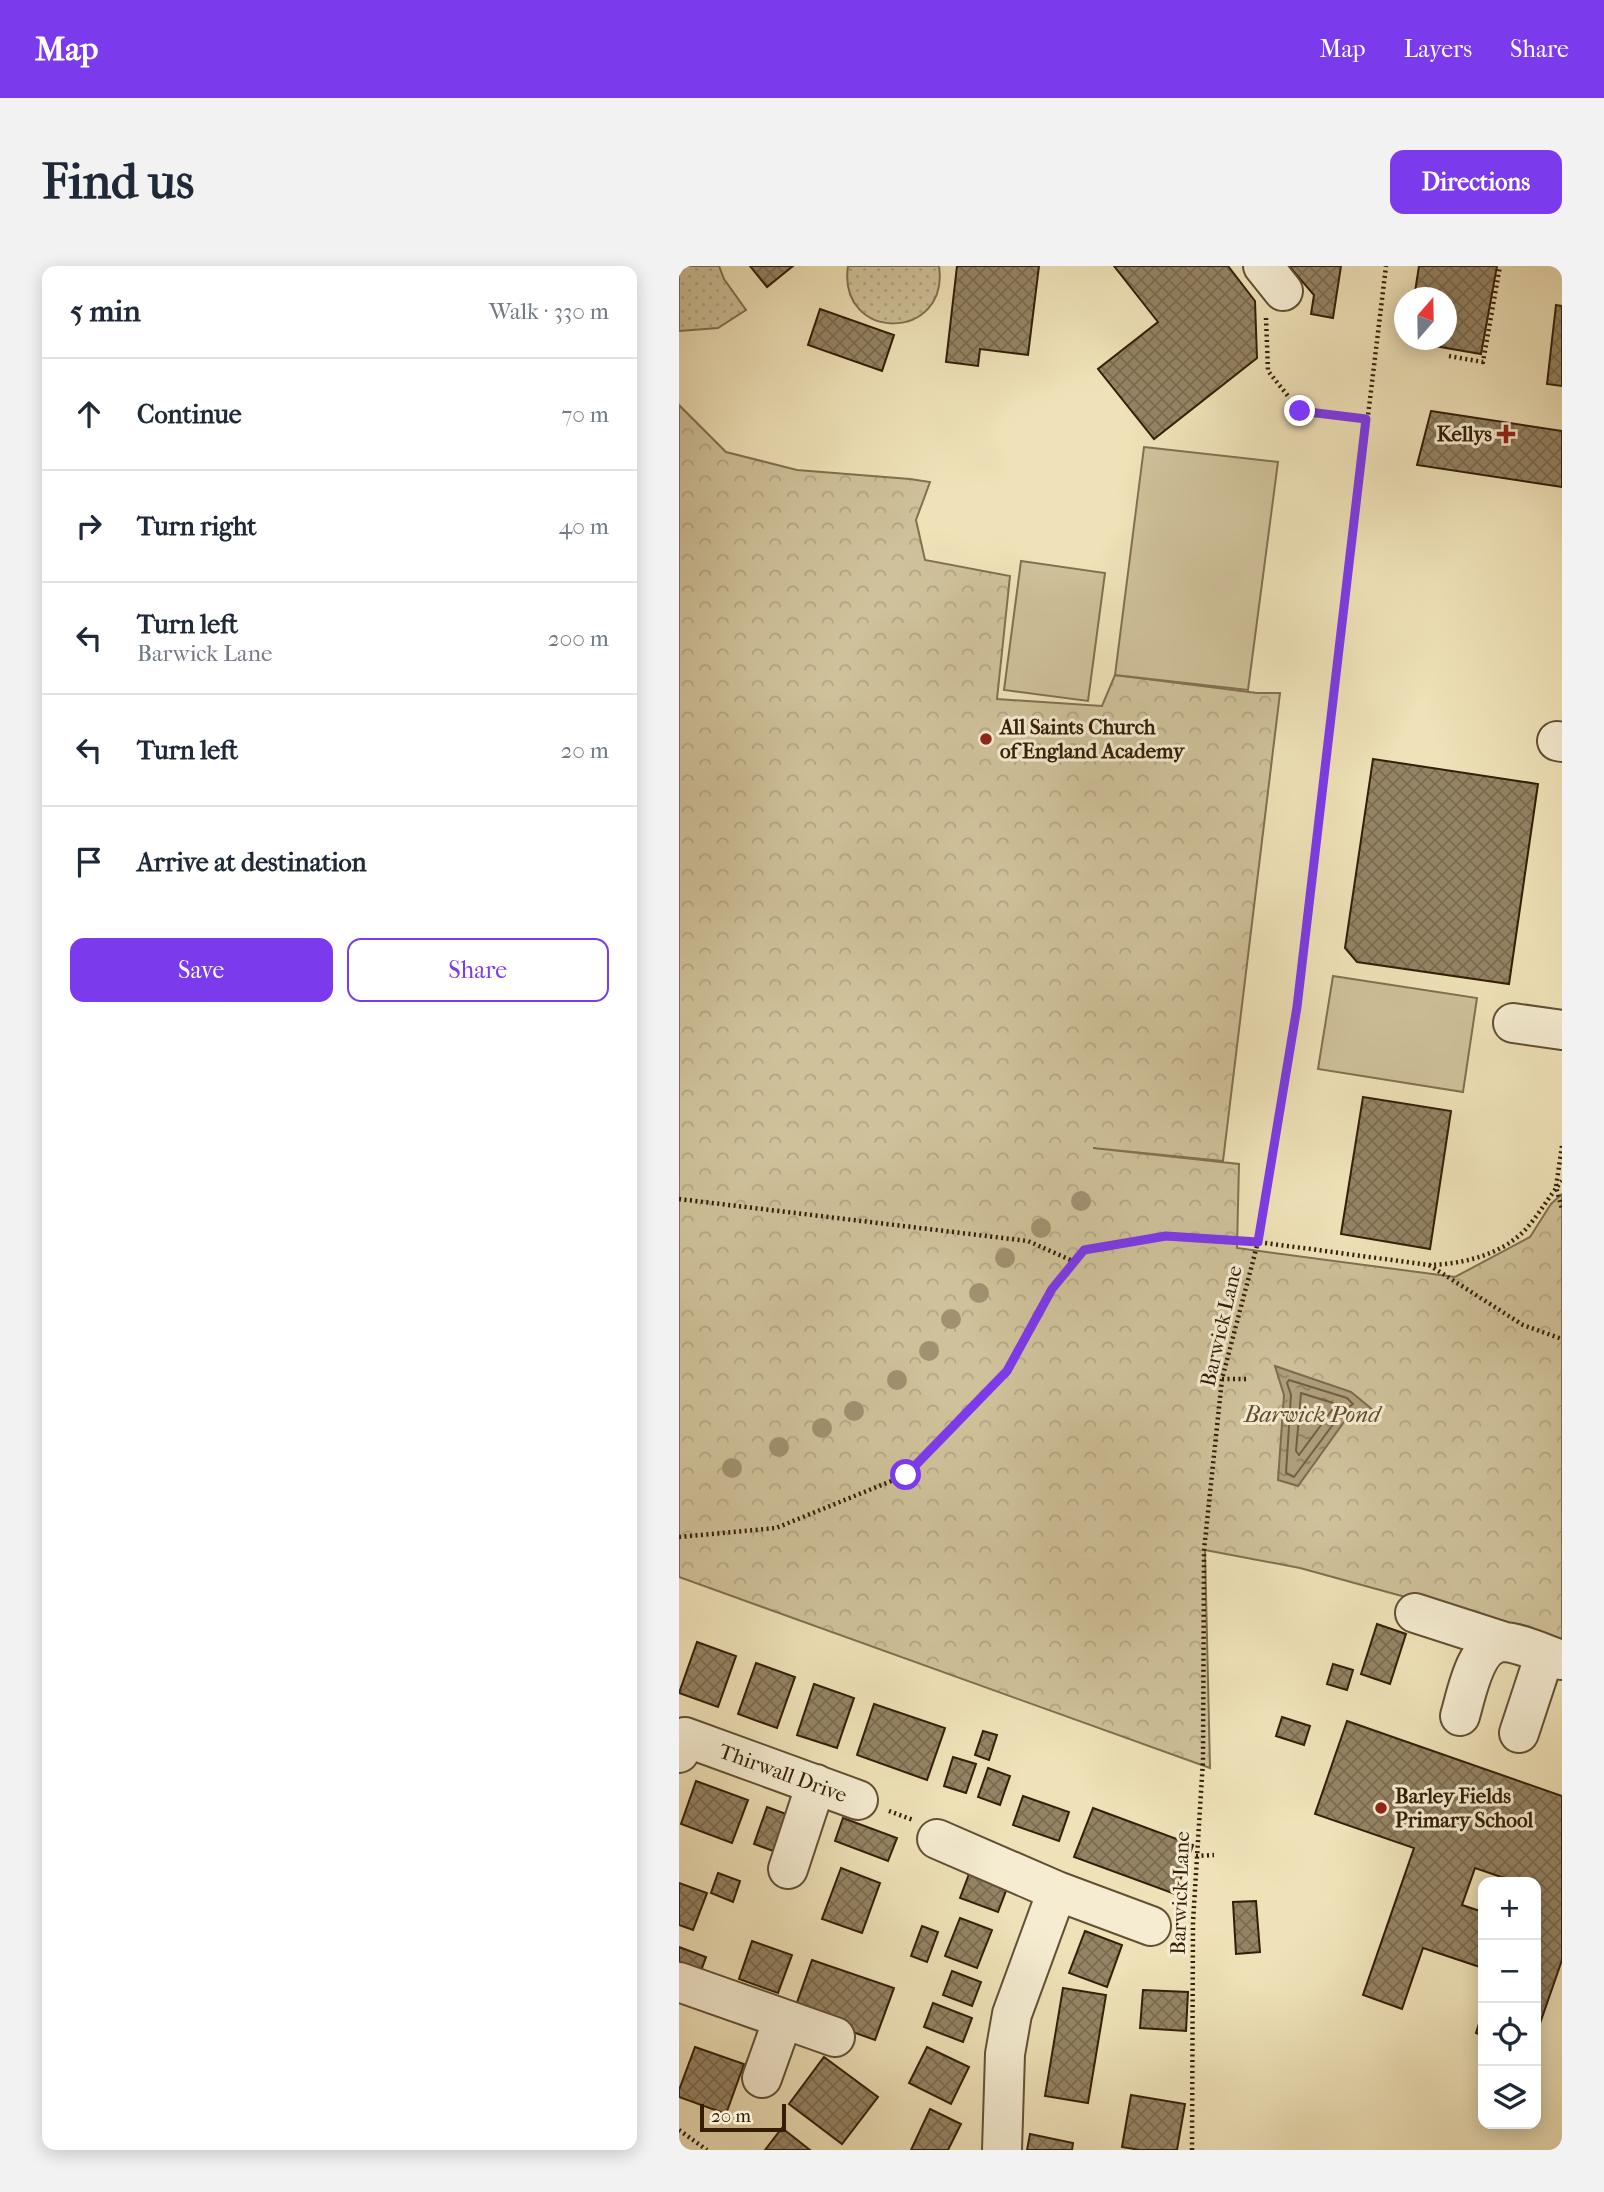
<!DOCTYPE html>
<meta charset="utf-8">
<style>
:root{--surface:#fff;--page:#f2f2f3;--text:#1f2937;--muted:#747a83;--line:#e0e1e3;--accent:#7c3aed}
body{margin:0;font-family:"IM FELL French Canon",serif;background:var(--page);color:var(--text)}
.controls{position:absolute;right:21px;bottom:21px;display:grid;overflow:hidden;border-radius:14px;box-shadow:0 4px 18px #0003}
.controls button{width:63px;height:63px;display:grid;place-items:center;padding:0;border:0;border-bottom:2px solid var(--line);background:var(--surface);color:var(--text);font:35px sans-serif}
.compass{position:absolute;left:715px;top:21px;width:63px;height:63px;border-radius:50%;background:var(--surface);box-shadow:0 4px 18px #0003;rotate:20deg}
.scale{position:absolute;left:21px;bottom:18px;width:86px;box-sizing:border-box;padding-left:7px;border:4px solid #341e08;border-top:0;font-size:19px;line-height:24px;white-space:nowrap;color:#341e08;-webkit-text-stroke:5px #f5ecd1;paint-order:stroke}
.stop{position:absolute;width:21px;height:21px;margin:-16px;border:5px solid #7c3aed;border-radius:50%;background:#fff}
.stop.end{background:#7c3aed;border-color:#fff;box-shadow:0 2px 7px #0008}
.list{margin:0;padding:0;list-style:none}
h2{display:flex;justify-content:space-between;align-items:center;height:91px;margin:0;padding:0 28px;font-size:30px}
h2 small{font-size:23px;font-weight:400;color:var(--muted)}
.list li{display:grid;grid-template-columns:46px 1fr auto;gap:21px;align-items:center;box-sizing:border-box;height:112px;padding:0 28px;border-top:2px solid var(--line)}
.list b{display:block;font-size:26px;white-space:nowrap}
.list p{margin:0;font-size:23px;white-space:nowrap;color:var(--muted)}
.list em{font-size:23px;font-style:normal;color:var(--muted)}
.actions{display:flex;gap:14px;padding:21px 28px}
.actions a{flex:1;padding:16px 0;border:2px solid var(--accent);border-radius:14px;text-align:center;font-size:24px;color:var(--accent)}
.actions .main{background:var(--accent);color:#fff}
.icon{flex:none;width:38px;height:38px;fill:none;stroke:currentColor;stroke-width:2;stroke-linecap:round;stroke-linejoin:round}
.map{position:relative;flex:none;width:883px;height:1884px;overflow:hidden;border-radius:14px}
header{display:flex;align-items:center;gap:42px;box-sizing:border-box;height:98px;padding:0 35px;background:var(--accent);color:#fff}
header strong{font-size:33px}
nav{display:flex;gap:38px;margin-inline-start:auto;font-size:24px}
.intro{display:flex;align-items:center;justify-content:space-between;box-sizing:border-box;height:168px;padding:0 42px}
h1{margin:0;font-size:49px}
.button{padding:18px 32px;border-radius:14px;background:var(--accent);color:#fff;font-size:24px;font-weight:700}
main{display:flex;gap:42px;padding:0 42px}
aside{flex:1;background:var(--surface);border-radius:14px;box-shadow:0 4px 18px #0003}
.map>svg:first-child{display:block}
</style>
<header>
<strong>Map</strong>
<nav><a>Map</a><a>Layers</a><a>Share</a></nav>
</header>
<div class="intro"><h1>Find us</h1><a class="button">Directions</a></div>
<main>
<aside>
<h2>5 min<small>Walk · 330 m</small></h2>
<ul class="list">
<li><svg class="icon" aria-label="ahead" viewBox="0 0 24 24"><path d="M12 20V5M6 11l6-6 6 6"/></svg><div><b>Continue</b></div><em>70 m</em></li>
<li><svg class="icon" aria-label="right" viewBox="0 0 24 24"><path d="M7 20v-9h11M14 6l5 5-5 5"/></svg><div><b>Turn right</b></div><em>40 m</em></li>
<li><svg class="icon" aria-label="left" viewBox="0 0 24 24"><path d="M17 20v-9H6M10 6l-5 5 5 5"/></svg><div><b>Turn left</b><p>Barwick Lane</p></div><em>200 m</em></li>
<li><svg class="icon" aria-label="left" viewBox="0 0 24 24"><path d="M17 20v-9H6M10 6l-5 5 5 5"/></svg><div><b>Turn left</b></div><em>20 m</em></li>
<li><svg class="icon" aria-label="arrive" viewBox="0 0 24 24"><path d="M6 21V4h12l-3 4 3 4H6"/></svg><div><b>Arrive at destination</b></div></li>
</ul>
<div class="actions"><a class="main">Save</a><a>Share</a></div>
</aside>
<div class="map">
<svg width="883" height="1884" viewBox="0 0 883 1884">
<defs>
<pattern id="grass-dots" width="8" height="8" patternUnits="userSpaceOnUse" patternTransform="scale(1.75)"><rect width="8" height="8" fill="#cfc19a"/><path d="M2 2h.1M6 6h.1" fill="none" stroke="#b2a583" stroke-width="1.8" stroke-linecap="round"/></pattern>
<pattern id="park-crowns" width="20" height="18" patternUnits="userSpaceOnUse" patternTransform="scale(1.75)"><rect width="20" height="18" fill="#cfc19a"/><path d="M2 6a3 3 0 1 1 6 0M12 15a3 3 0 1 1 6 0" fill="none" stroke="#b2a583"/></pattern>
<pattern id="water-ripples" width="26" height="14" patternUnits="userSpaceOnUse" patternTransform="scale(1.75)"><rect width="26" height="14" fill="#af9f7c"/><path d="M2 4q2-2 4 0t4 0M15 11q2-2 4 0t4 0" fill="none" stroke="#8f8164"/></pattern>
<pattern id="building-cross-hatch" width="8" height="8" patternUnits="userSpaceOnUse" patternTransform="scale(1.75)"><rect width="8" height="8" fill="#958464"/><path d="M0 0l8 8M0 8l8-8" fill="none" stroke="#7a6b50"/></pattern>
</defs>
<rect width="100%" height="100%" fill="#efe2b8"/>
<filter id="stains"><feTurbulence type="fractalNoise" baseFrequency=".00286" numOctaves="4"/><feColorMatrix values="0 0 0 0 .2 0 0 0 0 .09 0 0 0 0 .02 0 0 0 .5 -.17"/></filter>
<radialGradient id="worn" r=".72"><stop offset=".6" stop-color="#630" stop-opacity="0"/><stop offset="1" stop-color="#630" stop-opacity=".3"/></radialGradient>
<path fill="url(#grass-dots)" stroke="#827051" stroke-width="2" d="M0 0H40L45 13 67 44 39 62 0 65Z
M169 0H260C271 76 158 77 169 0Z"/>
<path fill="url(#park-crowns)" stroke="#827051" stroke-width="2" d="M0 139 47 186 118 204 231 213 251 216 237 254 246 294 331 310 318 433 423 440 436 409 578 427H601L544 895 414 882 560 898 558 982 776 1011 851 971 872 938 883 928V1374L621 1302 526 1284 531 1502 0 1311Z"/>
<path fill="#cfc19a" stroke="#827051" stroke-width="2" d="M465 181 599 196 569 424 436 409Z
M342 295 426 307 409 435 325 424Z
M654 710 798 732 784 826 639 803Z"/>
<path fill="url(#water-ripples)" stroke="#7e6b4e" stroke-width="2" d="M596 1100 672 1126 699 1148 670 1149 619 1220 599 1214 605 1129Z"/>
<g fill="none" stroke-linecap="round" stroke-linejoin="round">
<path stroke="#725e42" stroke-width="2" d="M610 1114 668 1132 674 1138 664 1145 615 1211 607 1207 612 1129 608 1117Z
M622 1127 654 1137 656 1140 620 1189 617 1185Z"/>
</g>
<path fill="url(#building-cross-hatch)" stroke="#341e08" stroke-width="2" d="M71 0H114L88 21Z
M278 0H360L349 89 301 83 299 100 267 96Z
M435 0H549L576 35 578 92 475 173 419 103 479 56Z
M610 0H662L654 52 632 48 635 29Z
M740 0H818L802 88 727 75 728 74H768V32H735Z
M877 39 883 40V120L868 118Z
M141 43 215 69 203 105 129 79Z
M752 145 883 165V221L738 199Z
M694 493 859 518 830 718 678 696 666 682Z
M684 831 772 845 751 983 662 968Z
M698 1358 727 1368 711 1418 682 1408Z
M18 1376 57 1390 39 1441 0 1427Z
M77 1397 116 1411 98 1462 59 1448Z
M654 1398 674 1404 668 1424 648 1418Z
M135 1418 175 1432 158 1482 118 1469Z
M195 1438 266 1462 248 1514 178 1489Z
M603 1451 631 1460 625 1479 597 1470Z
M668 1455 883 1530V1694L857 1769V1616H837L796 1602 783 1639 804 1646V1702L744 1682 723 1743 684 1729 735 1582 636 1548Z
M304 1465 318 1469 310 1494 296 1489Z
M274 1491 297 1498 287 1527 265 1520Z
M309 1502 331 1510 321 1539 299 1531Z
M17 1515 69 1534 53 1577 2 1558Z
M344 1530 390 1546 380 1575 334 1559Z
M88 1541 110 1549 97 1586 75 1578Z
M414 1542 514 1579 496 1628 395 1591Z
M164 1552 218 1572 209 1595 156 1575Z
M162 1602 201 1617 183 1667 143 1653Z
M39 1607 61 1615 54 1636 32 1627Z
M290 1608 328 1622 319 1646 281 1632Z
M0 1617 28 1627 14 1664 0 1659Z
M577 1635 581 1686 557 1688 554 1636Z
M281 1652 313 1664 298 1702 266 1690Z
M243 1660 259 1666 248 1696 232 1690Z
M406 1665 443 1679 428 1721 390 1707Z
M73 1675 113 1689 99 1727 60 1713Z
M0 1681 27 1691 19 1713 0 1707Z
M133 1694 215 1722 196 1774 115 1745Z
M273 1705 302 1716 293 1740 264 1729Z
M384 1722 427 1729 409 1837 366 1830Z
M464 1724 509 1726 507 1765 461 1762Z
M254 1737 293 1752 284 1776 245 1761Z
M804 1745V1770L797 1767Z
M16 1781 65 1798 47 1848 0 1831V1824Z
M248 1781 290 1801 272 1838 230 1817Z
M145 1791 199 1831 163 1878 110 1838Z
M452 1829 506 1838 498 1884H461L443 1881Z
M251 1843 282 1858 269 1884H232Z
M103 1862 131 1884H86Z
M351 1868 394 1877 393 1884H348Z"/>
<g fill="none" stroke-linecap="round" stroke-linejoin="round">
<g stroke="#634f34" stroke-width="42">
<path id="minor" d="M584 0 604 25
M878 475 883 476
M834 757 883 764
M736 1347 826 1376
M781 1450C788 1427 796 1375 826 1376 842 1377 867 1389 883 1394
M840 1467 866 1388
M0 1487 6 1471 179 1534
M258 1573 378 1625 333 1748 326 1788 323 1884
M109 1603 137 1518
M378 1625 472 1660
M0 1716 156 1771
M83 1812 104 1753"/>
</g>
<path stroke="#341e08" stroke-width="4.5" stroke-dasharray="2 3.5" stroke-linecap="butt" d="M587 52 589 105 621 145 687 153
M770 90 804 96 821 0
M883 880 877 921 883 943
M0 933 349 975 396 996
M750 999 844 1059 883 1073
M543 1113H570
M0 1271 97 1262 227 1209 328 1106 373 1023 405 984 487 970 579 976 750 999C784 998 822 989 846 964 860 949 870 930 883 915
M210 1545 234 1554
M517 1590 535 1589
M0 1864 28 1884
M513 1884 514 1656 524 1494 525 1284 543 1113 579 976 618 741 707 0"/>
<use href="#minor" stroke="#f5ecd1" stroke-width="38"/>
</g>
<g fill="#a1916f">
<circle cx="402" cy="935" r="10"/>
<circle cx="362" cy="962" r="10"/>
<circle cx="326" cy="992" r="10"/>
<circle cx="300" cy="1027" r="10"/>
<circle cx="272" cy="1053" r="10"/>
<circle cx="250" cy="1085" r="10"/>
<circle cx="218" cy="1114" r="10"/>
<circle cx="175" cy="1145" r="10"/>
<circle cx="143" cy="1162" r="10"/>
<circle cx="100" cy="1181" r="10"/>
<circle cx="53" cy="1202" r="10"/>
</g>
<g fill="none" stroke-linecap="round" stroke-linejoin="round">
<path stroke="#7c3aed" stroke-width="9" d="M227 1209 328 1105 373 1023 405 984 487 970 579 976 618 741 687 153 621 145"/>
</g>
<g fill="#8f2418" stroke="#f5ecd1" stroke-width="2.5">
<path d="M823.5 157.5h7v7h7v7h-7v7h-7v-7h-7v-7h7z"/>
<circle cx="307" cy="473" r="7"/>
<circle cx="702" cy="1542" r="7"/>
</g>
<g text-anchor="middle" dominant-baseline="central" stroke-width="6" stroke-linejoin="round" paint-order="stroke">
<g font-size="21" font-weight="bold" fill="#341e08" stroke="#f5ecd1" text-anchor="start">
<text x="813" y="168" text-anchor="end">Kellys</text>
<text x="321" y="461">All Saints Church<tspan x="321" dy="24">of England Academy</tspan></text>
<text x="716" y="1530">Barley Fields<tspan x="716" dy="24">Primary School</tspan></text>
</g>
<g font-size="21" fill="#341e08" stroke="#f5ecd1">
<text transform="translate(542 1060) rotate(-77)">Barwick Lane</text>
<text transform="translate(104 1507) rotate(20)">Thirwall Drive</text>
<text transform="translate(501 1627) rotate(-88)">Barwick Lane</text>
</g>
<g font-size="23" font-style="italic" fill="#5f4b31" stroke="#f5ecd1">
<text x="633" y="1148">Barwick Pond</text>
</g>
</g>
<rect width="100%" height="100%" filter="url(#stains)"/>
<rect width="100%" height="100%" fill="url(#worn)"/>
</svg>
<div class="controls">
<button>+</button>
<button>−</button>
<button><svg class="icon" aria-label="locate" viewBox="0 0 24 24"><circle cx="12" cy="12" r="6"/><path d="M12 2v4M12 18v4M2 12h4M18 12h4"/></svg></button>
<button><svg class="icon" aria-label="layers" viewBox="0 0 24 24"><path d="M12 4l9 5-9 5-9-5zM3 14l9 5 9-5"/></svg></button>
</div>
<svg class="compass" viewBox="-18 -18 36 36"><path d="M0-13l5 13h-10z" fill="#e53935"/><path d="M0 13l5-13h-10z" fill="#747a83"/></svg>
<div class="scale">20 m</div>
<div class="stop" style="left:227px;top:1209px"></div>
<div class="stop end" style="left:621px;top:145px"></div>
</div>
</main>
